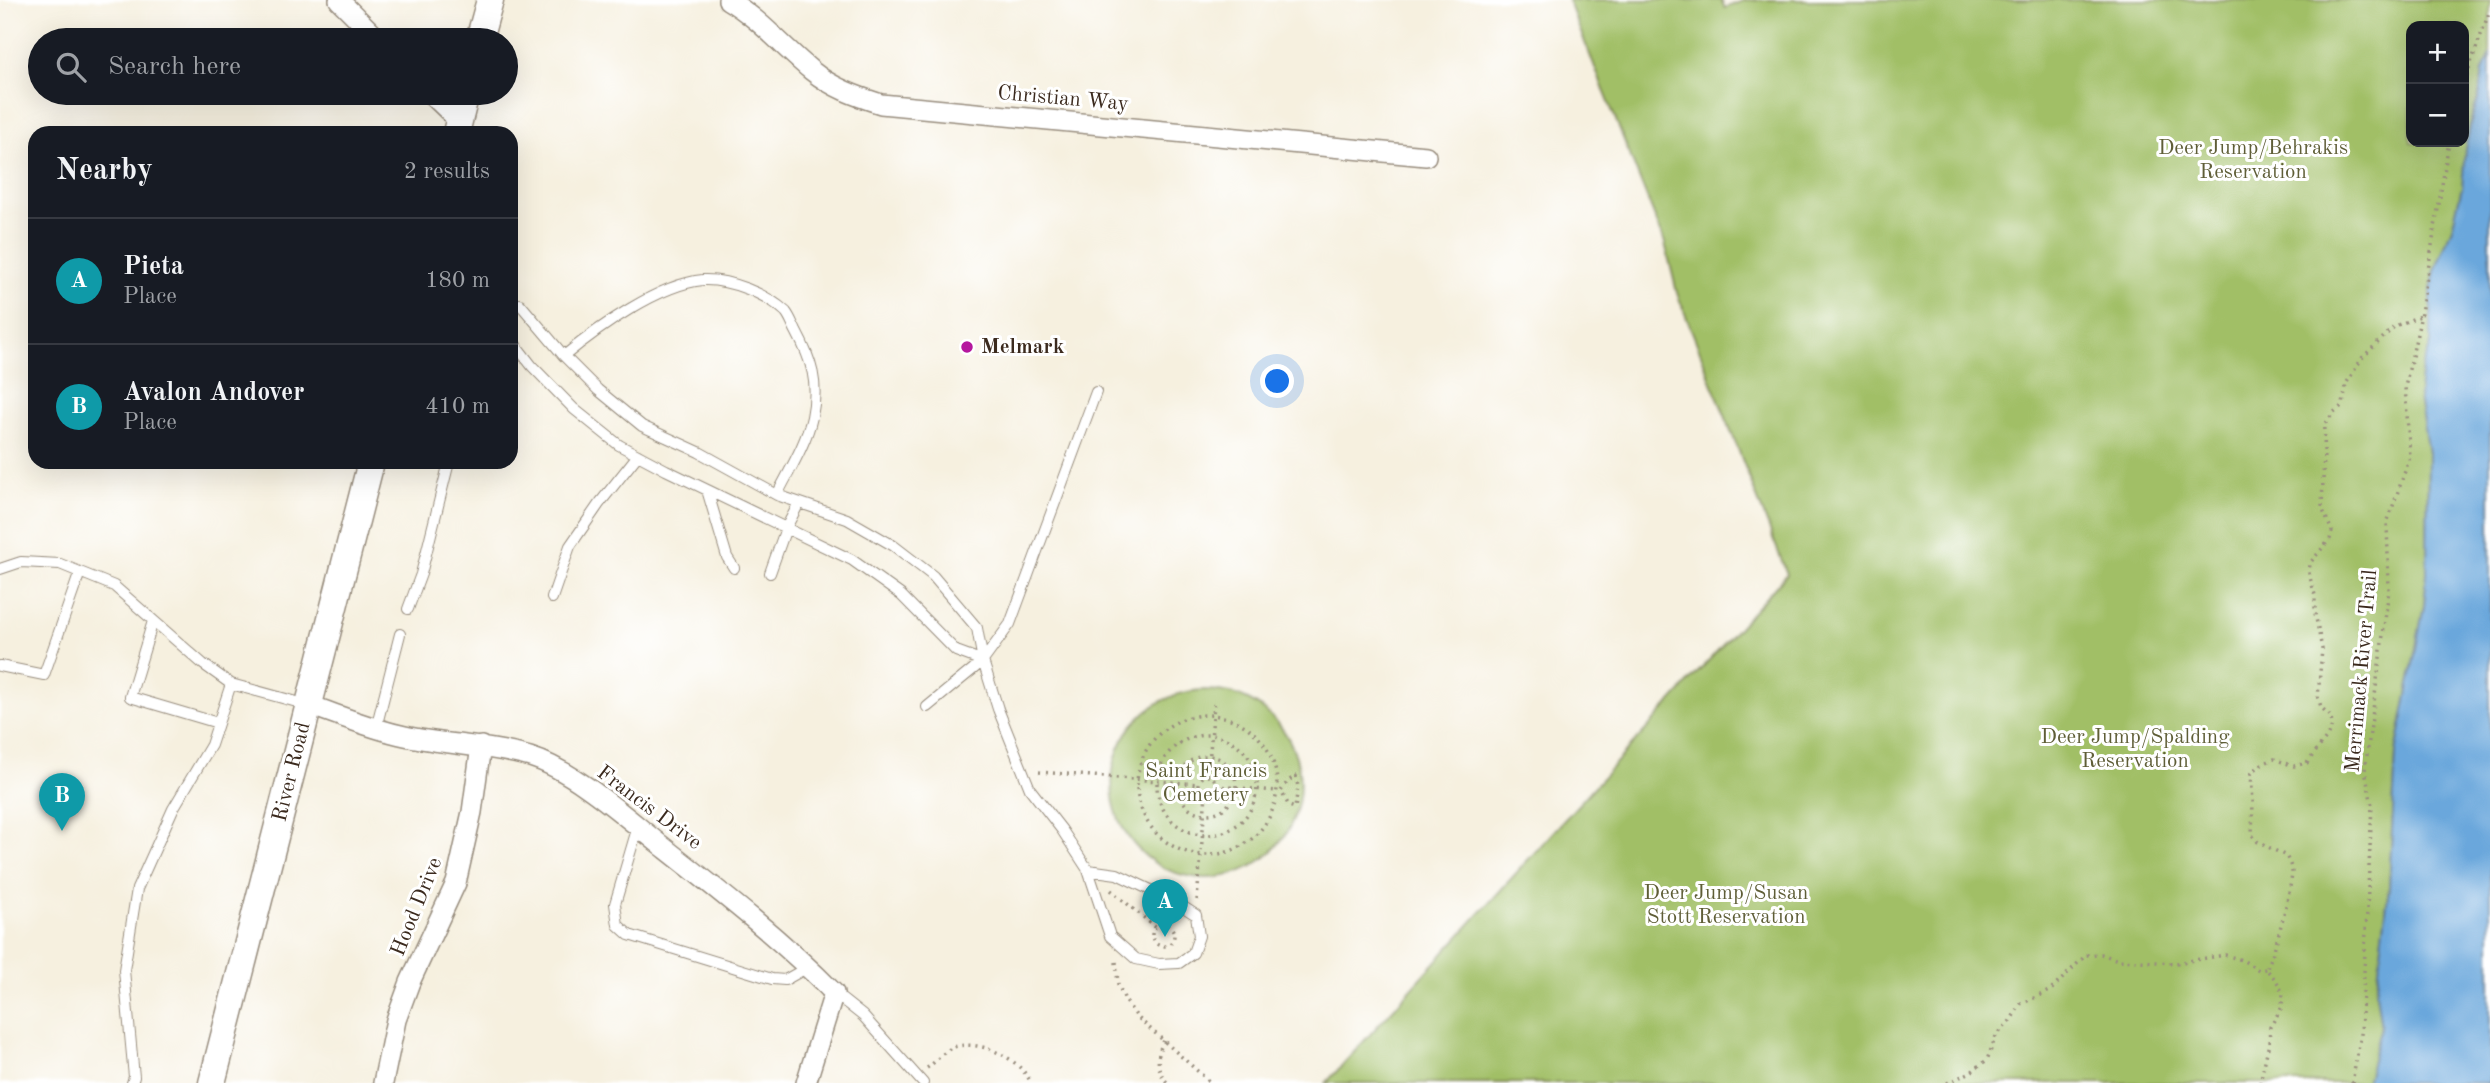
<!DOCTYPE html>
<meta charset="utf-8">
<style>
:root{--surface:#171b24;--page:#20242c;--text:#f1f3f6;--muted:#9ea1a6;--line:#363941;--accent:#d93025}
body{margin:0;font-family:"Old Standard TT",serif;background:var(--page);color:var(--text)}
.controls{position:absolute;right:21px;top:21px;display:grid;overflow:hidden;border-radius:14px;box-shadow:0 7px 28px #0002}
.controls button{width:63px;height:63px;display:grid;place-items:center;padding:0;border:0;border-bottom:2px solid var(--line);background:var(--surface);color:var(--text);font:35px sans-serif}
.you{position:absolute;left:1278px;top:382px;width:24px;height:24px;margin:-18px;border:5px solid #fff;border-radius:50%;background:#1a73e8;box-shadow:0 0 0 10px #1a73e833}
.badge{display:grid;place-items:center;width:46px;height:46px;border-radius:50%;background:var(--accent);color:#fff;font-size:23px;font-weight:700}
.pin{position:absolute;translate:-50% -58px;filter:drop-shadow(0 2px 4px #0008)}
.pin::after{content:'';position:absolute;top:37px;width:24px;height:21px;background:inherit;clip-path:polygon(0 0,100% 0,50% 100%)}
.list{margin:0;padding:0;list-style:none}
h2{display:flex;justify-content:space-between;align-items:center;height:91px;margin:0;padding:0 28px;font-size:30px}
h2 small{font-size:23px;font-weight:400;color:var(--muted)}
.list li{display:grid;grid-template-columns:46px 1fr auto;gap:21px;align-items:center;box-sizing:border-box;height:126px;padding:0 28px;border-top:2px solid var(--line)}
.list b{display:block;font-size:26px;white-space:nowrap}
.list p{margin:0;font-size:23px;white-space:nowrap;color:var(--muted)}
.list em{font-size:23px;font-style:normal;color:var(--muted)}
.icon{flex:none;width:38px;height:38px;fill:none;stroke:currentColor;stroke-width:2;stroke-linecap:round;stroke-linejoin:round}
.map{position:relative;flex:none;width:2490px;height:1083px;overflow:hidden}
.search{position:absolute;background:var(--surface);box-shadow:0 7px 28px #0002;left:28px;top:28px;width:490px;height:77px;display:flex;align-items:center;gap:18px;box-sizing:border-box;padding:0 24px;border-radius:38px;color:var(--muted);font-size:26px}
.panel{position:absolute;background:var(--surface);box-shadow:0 7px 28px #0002;left:28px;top:126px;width:490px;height:343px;border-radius:21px}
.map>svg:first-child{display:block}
</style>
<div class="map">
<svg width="2490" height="1083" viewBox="0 0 2490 1083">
<rect width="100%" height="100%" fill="#fff"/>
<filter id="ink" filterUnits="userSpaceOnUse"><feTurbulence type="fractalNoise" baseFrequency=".0143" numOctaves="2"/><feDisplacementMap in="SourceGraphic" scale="14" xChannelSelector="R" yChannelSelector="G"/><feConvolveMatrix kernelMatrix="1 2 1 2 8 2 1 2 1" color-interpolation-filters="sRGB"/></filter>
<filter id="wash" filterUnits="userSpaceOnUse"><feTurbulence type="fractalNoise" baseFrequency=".00686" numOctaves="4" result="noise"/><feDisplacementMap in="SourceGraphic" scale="28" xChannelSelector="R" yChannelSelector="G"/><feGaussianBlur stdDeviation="1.57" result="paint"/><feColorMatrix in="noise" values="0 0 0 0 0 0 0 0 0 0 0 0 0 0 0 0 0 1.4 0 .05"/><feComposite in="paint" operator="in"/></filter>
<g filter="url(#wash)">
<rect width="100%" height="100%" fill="#f6f0df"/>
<path fill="#a1bf66" stroke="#6e7442" stroke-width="2" fill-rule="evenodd" d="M1568 0H1721L1725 8 1745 0H2490V54L2483 71 2479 96 2472 117 2462 187 2452 228 2435 271 2431 290V344L2422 368 2420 384 2419 397 2428 453 2427 573 2424 606 2396 753 2389 887 2376 993 2381 1027 2366 1083H1326L1787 574 1677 293 1665 243ZM2411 26H2464V142H2411Z
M1112 784a94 94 0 1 1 188 0a94 94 0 1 1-188 0Z"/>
<path fill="#6ba7dc" stroke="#53687d" stroke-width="2" d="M2490 54V1083H2366L2381 1027 2376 993 2389 887 2396 753 2424 606 2427 573 2428 453 2419 397 2420 384 2422 368 2431 344V290L2435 271 2452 228 2462 187 2465 149 2472 117 2479 96 2483 71Z"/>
</g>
<g filter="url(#ink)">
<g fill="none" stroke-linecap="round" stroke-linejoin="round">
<g stroke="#988d7e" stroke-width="12">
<path id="service" d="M511 304H520L564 356 598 390 642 426 699 452 777 495 847 519 894 546 933 576 977 628 983 661 998 709 1030 789 1062 830 1088 870 1110 936 1136 959 1159 964 1179 963 1193 953 1199 936 1196 915 1174 901 1117 874 1088 870
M511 339 532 366 574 409 619 445 666 470 852 560 901 595 956 651 983 661
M564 356C598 328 659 284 703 280 729 279 767 294 786 312 790 317 793 325 796 331 812 361 819 383 812 417 806 444 789 471 777 495
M707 490 727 557 734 568
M0 569 21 562 60 564 114 586 203 664 231 684 308 705
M770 573 786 528 799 503
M552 598 570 546 599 504 638 455
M408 609 421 574 449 462
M153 621 130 697 218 723
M0 666 44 675 80 572
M927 707 983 661 1010 624 1096 392
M376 728 400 634
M638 826 615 904 618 925 629 935 772 979 785 980 808 967
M834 993 863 1016 923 1083
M132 1083 134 1077 124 970 137 889 173 809 211 745 231 684"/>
</g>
<g stroke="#988d7e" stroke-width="22">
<path id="minor" d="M339 0 379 40
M728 0C760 19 784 48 812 71 833 88 856 96 881 104L1426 156
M430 93 459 121
M309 705C341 716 372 729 405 736 446 745 489 745 530 757 573 770 622 814 657 842 718 890 780 938 834 993L806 1083
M383 1083 396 1020 410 982 456 883 472 812 481 746"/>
</g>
<g stroke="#988d7e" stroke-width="29">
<path id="secondary" d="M479 40 490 0
M456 133 466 93
M212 1083 371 462"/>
</g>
<path stroke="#988d7e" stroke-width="3.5" stroke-dasharray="2 5" stroke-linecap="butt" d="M2464 82 2490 10
M1137 785a70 70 0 1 1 140 0a70 70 0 1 1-140 0Z
M1157 785a50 50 0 1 1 100 0a50 50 0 1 1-100 0Z
M1178 785a29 29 0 1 1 58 0a29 29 0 1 1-58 0Z
M1039 772 1198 784
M1208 775 1214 704
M1198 785a9 9 0 1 1 18 0a9 9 0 1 1-18 0Z
M1296 776 1298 787 1295 808 1289 806 1281 791 1288 781Z
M1216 786 1277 791
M1111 890 1155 927
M1197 900 1206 794
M1152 935a11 11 0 1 1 22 0a11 11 0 1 1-22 0Z
M1116 962 1118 984 1125 1000 1137 1017 1211 1083
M1164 1041C1155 1055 1157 1073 1168 1083
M927 1068C936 1062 943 1051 954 1047 980 1039 1020 1058 1031 1083
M1947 1083 1971 1072 1987 1060 1996 1036 2010 1021 2021 1004 2051 990 2086 955 2101 954 2118 960 2176 963 2225 955 2242 960 2259 970 2266 969
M2260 1083 2269 1043 2270 1027 2282 1007 2283 993 2276 980 2266 969C2274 958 2292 886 2292 872 2291 866 2289 861 2286 856L2258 842 2252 835 2253 801 2251 774 2260 765 2274 759 2294 766 2307 763 2327 737 2332 726 2331 717 2321 707 2318 697 2322 649 2315 613V595L2309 574 2310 563 2330 539 2332 531 2322 508 2325 424 2334 412 2343 405 2346 384 2362 358 2395 326 2420 316
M2352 1083 2361 1034 2372 805 2365 770 2389 590 2387 523 2410 457 2405 387 2419 325 2449 142"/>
<use href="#service" stroke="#fff" stroke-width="10"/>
<use href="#minor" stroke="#fff" stroke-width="19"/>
<use href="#secondary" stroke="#fff" stroke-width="26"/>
</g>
</g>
<circle fill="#b5179e" stroke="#fff" stroke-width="2.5" cx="967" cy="347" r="7"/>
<g text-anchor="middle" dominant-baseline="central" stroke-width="6" stroke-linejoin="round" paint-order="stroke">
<g font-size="21" fill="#3b2a1e" stroke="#fff">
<text transform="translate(1063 99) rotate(5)">Christian Way</text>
<text transform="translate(2362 671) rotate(-85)">Merrimack River Trail</text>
<text transform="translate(292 772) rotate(-76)">River Road</text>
<text transform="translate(649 808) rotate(37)">Francis Drive</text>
<text transform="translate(417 907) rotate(-68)">Hood Drive</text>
</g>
<g font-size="21" fill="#5f5e37" stroke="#fff">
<text x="2253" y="148">Deer Jump/Behrakis<tspan x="2253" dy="24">Reservation</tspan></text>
<text x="2135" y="737">Deer Jump/Spalding<tspan x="2135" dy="24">Reservation</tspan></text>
<text x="1206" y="771">Saint Francis<tspan x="1206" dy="24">Cemetery</tspan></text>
<text x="1726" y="893">Deer Jump/Susan<tspan x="1726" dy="24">Stott Reservation</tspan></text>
</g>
<g font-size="21" font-weight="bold" fill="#3b2a1e" stroke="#fff" text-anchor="start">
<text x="981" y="347">Melmark</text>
</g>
</g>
</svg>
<div class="controls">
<button>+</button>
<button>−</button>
</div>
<div class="you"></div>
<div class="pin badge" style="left:1165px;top:937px;background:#0f9aa8">A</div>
<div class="pin badge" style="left:62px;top:831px;background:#0f9aa8">B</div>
<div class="search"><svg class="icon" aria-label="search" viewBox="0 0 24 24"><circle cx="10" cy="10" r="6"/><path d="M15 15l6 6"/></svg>Search here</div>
<section class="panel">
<h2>Nearby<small>2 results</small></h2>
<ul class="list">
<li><span class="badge" style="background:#0f9aa8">A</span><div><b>Pieta</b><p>Place</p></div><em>180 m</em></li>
<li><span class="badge" style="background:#0f9aa8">B</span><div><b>Avalon Andover</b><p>Place</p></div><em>410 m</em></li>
</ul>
</section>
</div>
